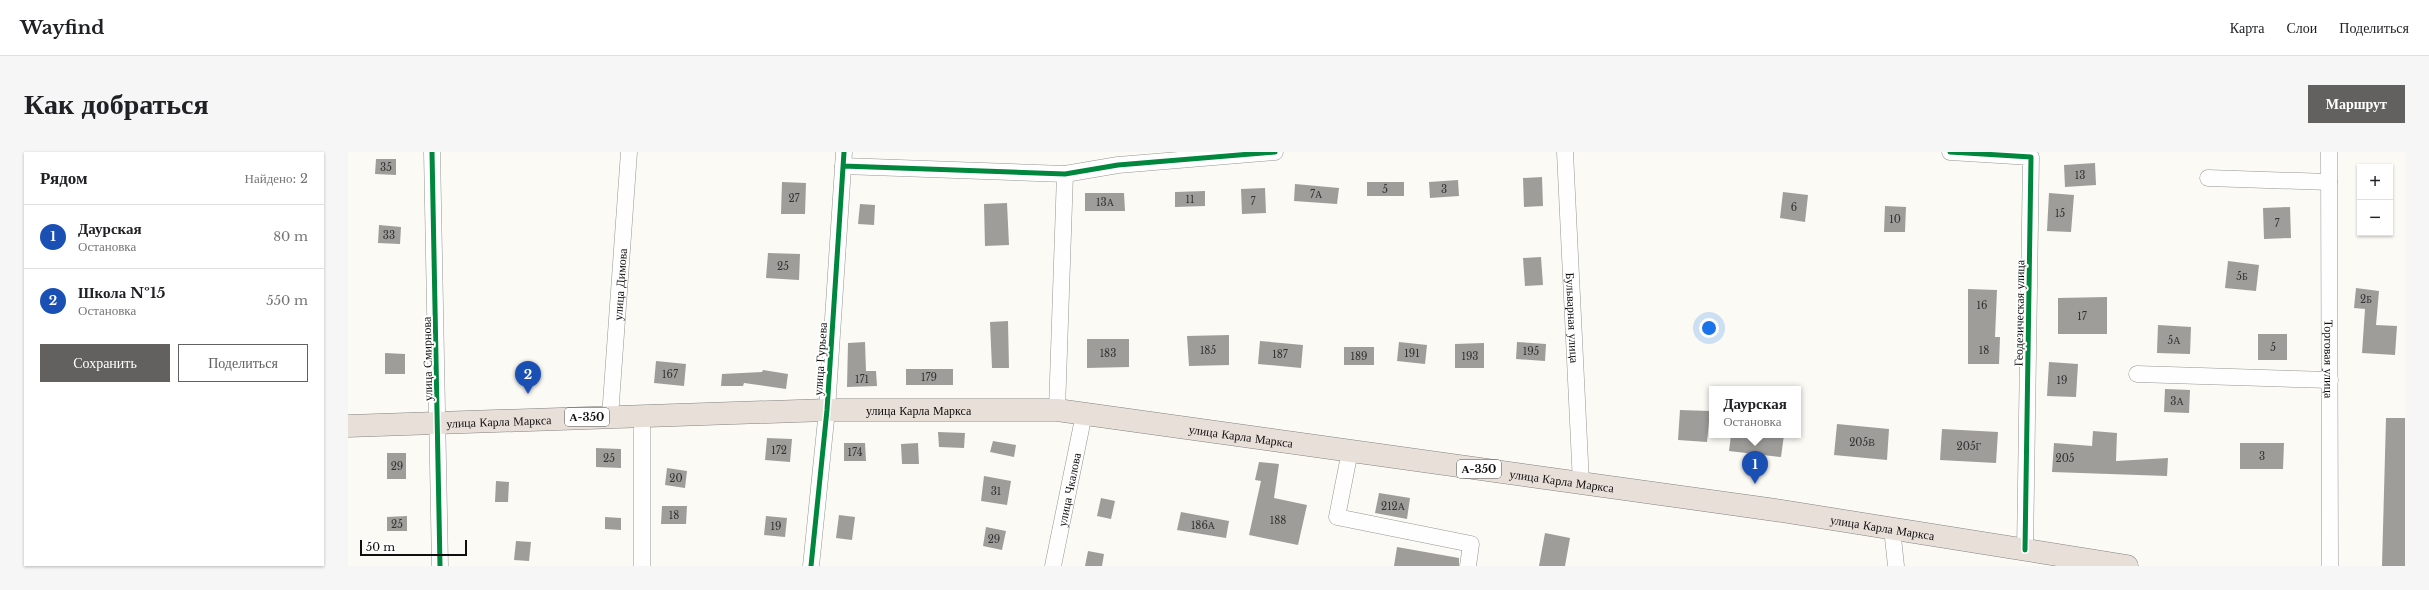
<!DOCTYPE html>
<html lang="ru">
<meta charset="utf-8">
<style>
:root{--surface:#fff;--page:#f6f6f6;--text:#202124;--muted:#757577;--line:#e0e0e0;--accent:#626160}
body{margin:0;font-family:"Libre Baskerville",serif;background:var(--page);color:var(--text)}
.controls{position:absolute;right:12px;top:12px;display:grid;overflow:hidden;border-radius:0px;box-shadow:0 1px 3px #0004}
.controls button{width:36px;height:36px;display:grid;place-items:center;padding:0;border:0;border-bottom:1px solid var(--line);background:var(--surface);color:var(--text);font:20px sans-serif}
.scale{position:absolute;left:12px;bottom:10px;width:107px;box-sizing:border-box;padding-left:4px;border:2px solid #0f0f0f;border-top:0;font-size:11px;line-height:14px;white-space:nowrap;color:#0f0f0f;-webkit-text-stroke:3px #fff;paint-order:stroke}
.you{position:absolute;left:1361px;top:176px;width:14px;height:14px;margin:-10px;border:3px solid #fff;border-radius:50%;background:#1a73e8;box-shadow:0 0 0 6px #1a73e833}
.badge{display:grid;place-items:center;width:26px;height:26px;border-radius:50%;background:var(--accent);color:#fff;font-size:13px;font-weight:700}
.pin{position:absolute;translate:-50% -33px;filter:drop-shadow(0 1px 2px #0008)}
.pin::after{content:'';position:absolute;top:21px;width:14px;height:12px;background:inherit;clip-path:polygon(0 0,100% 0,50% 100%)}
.popup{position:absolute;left:1361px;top:234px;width:92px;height:52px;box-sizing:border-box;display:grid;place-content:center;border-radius:0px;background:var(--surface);filter:drop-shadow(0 1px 3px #0005);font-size:13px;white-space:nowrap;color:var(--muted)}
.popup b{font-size:15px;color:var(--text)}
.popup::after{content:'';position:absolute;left:50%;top:100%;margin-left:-8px;border:8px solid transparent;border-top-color:var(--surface)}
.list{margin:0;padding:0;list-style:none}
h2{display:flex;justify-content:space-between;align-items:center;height:52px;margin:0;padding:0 16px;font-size:17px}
h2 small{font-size:13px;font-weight:400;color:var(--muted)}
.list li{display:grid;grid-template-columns:26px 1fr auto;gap:12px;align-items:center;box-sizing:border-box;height:64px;padding:0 16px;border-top:1px solid var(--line)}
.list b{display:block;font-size:15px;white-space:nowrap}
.list p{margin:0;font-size:13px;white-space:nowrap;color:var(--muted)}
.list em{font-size:13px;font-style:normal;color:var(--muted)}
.actions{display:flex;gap:8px;padding:12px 16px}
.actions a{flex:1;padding:9px 0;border:1px solid var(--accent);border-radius:0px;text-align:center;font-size:14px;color:var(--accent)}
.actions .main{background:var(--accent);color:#fff}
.map{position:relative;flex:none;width:2057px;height:414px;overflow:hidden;border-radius:0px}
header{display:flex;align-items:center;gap:24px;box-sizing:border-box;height:56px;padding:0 20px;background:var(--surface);border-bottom:1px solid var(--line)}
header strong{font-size:19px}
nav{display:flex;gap:22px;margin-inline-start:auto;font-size:14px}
.intro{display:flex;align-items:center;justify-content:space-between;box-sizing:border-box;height:96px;padding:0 24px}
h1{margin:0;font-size:28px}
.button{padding:10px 18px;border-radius:0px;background:var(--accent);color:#fff;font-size:14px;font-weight:700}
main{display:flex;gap:24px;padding:0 24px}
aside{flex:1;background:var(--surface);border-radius:0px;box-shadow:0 1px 3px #0004}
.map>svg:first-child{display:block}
</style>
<header>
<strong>Wayfind</strong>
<nav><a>Карта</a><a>Слои</a><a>Поделиться</a></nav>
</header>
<div class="intro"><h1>Как добраться</h1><a class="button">Маршрут</a></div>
<main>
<aside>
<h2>Рядом<small>Найдено: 2</small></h2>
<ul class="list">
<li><span class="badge" style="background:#1a4fb4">1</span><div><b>Даурская</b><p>Остановка</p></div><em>80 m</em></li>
<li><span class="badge" style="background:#1a4fb4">2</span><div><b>Школа №15</b><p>Остановка</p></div><em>550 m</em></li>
</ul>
<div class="actions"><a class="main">Сохранить</a><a>Поделиться</a></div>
</aside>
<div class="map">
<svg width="2057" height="414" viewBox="0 0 2057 414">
<rect width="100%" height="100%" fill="#fbfaf5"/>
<path fill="#9f9d9a" d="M28 7H48V23L27 22Z
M1747 11 1748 33 1717 35 1716 13Z
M1194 25 1195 54 1176 55 1175 26Z
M1110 28 1111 44 1082 46 1081 30Z
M434 30 458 31 457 62H433Z
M1019 30H1056V44H1019Z
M947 32 991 36 989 52 946 49Z
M917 36 918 61 894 62 893 37Z
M857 39V54L827 55V40Z
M1435 40 1460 43 1457 70 1432 66Z
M737 41H776L777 59H737Z
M1701 41 1726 43 1723 80 1699 79Z
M659 51 661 93 637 94 636 52Z
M512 52 527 53 526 73 510 72Z
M1537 54 1558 55 1557 80H1536Z
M1942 55 1943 86 1916 87 1915 56Z
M31 73 53 75 52 92 30 91Z
M420 101 452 102 451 128 418 126Z
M1193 105 1195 133 1177 134 1175 106Z
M1880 109 1911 113 1908 139 1877 136Z
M2008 136 2031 139 2028 173 2049 174 2047 203 2014 201 2017 157 2006 156Z
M1620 137 1649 138 1647 185H1652L1651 212H1620Z
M1759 145V182H1710V146Z
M660 169 661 216H644L642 170Z
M1810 173 1843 175 1842 202 1809 201Z
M1910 182H1939V208H1910Z
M881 183V213L841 214 839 184Z
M739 187H781V215L739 216Z
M912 189 955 193 953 216 910 212Z
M517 190 518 219H528L529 234 499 235 500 191Z
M1051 190 1079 193 1077 212 1049 209Z
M1169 190 1198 192 1197 209 1168 207Z
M1136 191V216H1107V192Z
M996 195H1026V213H996Z
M37 201 57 202V222H37Z
M308 209 338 212 336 234 306 231Z
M1701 210 1730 212 1728 245 1699 244Z
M558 217H605V233H558Z
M415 218 440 222 438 237 396 231 395 234H373L374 222 414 220Z
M1817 237 1842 238 1841 261 1816 260Z
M1332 258 1362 259 1359 290 1330 288Z
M2038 266H2057V414H2034Z
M1489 272 1541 277 1539 308 1486 303Z
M1594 277 1650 280 1648 311 1592 308Z
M1745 279 1769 281 1768 309 1820 306 1819 324 1704 320 1706 291 1744 294Z
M590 280 617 281 616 296 591 295Z
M1383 283H1436L1433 305 1381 299Z
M419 286 444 287 442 310 417 308Z
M645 289 668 293 666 305 642 300Z
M496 291H517L518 309H496Z
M570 291 571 312H554L553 292Z
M1892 291H1936L1935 317H1892Z
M248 296 273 297V316L248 315Z
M39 301H58V327H39Z
M911 310 931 312 926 346 959 353 950 393 901 383 913 329 907 328Z
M319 316 339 319 337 336 317 333Z
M636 324 663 329 659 353 633 349Z
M148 329 161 330 160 350H147Z
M1031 341 1062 346 1059 367 1027 361Z
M753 346 767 349 763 367 749 364Z
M314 354H339L338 372H313Z
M833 360 881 369 878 386 829 378Z
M491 363 507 365 504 388 488 386Z
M59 364V379H39V365Z
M418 364 439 366 437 385 416 383Z
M257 365 273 366V378L257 377Z
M638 375 658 379 654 398 635 394Z
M1197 381 1222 386 1217 414H1191Z
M168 389 183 390 181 409 166 408Z
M1049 395 1111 406V414H1046Z
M740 399 756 402 754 414H737Z"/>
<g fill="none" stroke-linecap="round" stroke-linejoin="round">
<g stroke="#959593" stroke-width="17">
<g id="minor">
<path d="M84 0 92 414"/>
<path id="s1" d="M1217 0 1233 331"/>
<path d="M1602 0 1683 5 1677 398"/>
<path id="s2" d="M1981 0 1982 414"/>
<path d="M495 14 717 22 770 13 927 0"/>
<path d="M1860 26 1981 30"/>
<path d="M1789 222 1982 228"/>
<path d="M709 258 717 22"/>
<path d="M294 264V414"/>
<path id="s3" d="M262 265 281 0"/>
<path d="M1002 299 989 365 1123 392 1120 414"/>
<path d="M1544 376 1548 414"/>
<path d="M463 414 479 258 496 0"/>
<path id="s4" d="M705 414 736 262"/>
</g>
</g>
<g stroke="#838280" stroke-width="23">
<g id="highway">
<path id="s5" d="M0 274 479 258H709L1427 358 1779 414"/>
</g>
</g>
<use href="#minor" stroke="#fefefe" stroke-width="16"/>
<use href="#highway" stroke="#e8dfd8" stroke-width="22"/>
<g stroke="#fff" stroke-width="8">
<path id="cycleway" d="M84 0 92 414
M1602 0 1683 5 1677 398
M495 14 717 22 770 13 927 0
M463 414 479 258 496 0"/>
</g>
<use href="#cycleway" stroke="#00873e" stroke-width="5"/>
</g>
<g text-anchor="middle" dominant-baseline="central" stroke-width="4" stroke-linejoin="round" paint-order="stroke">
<g font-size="10" fill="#333232">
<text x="38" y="15">35</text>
<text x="1732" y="23">13</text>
<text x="1037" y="37">5</text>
<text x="1096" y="37">3</text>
<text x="968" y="42">7А</text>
<text x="446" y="46">27</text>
<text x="842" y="47">11</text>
<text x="905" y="49">7</text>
<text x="757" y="50">13А</text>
<text x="1446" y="55">6</text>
<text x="1712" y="61">15</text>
<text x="1547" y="67">10</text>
<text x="1929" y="71">7</text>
<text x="41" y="83">33</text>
<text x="435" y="114">25</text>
<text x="1894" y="124">5Б</text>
<text x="2018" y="147">2Б</text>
<text x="1634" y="153">16</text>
<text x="1734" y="164">17</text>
<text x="1826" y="188">5А</text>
<text x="1925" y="195">5</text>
<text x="860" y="198">185</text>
<text x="1636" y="198">18</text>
<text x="1183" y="199">195</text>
<text x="760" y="201">183</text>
<text x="1064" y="201">191</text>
<text x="932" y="202">187</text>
<text x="1011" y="204">189</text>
<text x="1122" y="204">193</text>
<text x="322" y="222">167</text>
<text x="581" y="225">179</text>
<text x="514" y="227">171</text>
<text x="1714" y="228">19</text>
<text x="1829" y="249">3А</text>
<text x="1514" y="290">205В</text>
<text x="1621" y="294">205Г</text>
<text x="431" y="298">172</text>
<text x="507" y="300">174</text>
<text x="1914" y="304">3</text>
<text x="261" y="306">25</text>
<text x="1717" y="306">205</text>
<text x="49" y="314">29</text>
<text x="328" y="326">20</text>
<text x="648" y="339">31</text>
<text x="1045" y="354">212А</text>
<text x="326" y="363">18</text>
<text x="930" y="368">188</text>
<text x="49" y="372">25</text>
<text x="855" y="373">186А</text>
<text x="428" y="374">19</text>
<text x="646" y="387">29</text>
</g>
<g fill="#fff" stroke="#575757" stroke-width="1">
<rect x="217" y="256" width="44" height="18" rx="3"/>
<rect x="1109" y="308" width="44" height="18" rx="3"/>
</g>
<g font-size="11" font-weight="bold" fill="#0f0f0f">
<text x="239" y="265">А-350</text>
<text x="1131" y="317">А-350</text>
</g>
<g font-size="12" fill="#0f0f0f" stroke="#fff">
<text stroke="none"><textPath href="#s3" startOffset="133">улица Димова</textPath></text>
<text transform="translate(1671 161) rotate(-89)">Геодезическая улица</text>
<text stroke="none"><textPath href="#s1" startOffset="166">Бульварная улица</textPath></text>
<text transform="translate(79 207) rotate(-91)">улица Смирнова</text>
<text transform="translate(472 207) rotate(-86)">улица Гурьева</text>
<text stroke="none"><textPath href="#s2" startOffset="207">Торговая улица</textPath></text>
<text stroke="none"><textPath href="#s5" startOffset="571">улица Карла Маркса</textPath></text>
<text stroke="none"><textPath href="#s5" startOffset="151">улица Карла Маркса</textPath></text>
<text stroke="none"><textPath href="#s5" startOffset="895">улица Карла Маркса</textPath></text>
<text stroke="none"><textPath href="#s5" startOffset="1219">улица Карла Маркса</textPath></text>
<text stroke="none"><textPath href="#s4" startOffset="78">улица Чкалова</textPath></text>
<text stroke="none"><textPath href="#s5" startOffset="1543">улица Карла Маркса</textPath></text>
</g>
</g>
</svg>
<div class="controls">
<button>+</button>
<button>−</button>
</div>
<div class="scale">50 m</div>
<div class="you"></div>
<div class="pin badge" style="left:1407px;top:332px;background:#1a4fb4">1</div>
<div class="popup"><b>Даурская</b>Остановка</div>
<div class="pin badge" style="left:180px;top:242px;background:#1a4fb4">2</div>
</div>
</main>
